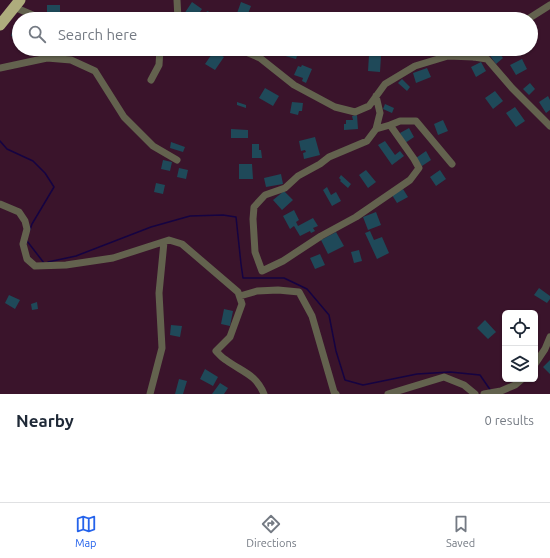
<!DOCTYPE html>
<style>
:root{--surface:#fff;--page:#f6f6f7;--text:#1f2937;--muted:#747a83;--line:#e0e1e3;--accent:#2563eb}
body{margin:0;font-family:Ubuntu,sans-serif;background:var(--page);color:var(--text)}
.controls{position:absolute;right:12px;bottom:12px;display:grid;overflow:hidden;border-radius:6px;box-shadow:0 1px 3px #0004}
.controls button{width:36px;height:36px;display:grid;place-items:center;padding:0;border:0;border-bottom:1px solid var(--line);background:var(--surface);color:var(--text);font:20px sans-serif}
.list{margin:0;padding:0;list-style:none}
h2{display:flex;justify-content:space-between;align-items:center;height:52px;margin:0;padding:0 16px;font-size:17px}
h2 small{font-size:13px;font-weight:400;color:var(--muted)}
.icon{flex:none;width:22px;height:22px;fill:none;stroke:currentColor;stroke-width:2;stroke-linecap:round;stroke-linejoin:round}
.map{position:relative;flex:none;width:550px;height:394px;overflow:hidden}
.search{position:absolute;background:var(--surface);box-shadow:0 1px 3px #0004;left:12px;right:12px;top:12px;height:44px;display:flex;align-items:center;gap:10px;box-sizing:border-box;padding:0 14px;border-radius:22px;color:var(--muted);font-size:15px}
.sheet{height:108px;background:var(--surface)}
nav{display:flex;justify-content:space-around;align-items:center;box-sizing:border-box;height:56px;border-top:1px solid var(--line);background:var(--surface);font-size:11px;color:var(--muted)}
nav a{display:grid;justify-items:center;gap:2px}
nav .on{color:var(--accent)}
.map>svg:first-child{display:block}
</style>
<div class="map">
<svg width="550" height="394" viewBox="0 0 550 394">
<rect width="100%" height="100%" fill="#3a142b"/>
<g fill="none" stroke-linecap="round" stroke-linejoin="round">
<path stroke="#150342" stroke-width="1.5" d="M0 141 7 149 33 161 45 173 54 187 32 224 30 230
M27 241 44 263
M48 262 76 256 151 227 190 216 223 215 236 217 241 264 243 278H284L307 289 329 315 336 351 345 380 363 385 417 374 450 372 480 375 491 391"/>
</g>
<path fill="#1f4959" d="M192 2 202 9 195 19H186L182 17Z
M241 2 251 6 246 19 236 16Z
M47 5H60V16H47Z
M207 11 217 15 215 19H203Z
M92 12 98 13V17L105 18V19H91Z
M76 15 89 19H75Z
M14 25 19 27V39L11 36Z
M276 49H299L296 59 275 53Z
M492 50 494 53 497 50 503 58 496 64 488 53Z
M214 51 224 57 215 70 205 64Z
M369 55 381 56 380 72 368 71Z
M522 59 527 69 516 75 510 65Z
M481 62 486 71 476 77 471 67Z
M302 65 312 69 306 83 302 81 303 78 294 75 298 66 301 67Z
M427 68 431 77 416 83 413 73Z
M402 79 410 87 407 91 398 83Z
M530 83 535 89 529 95 523 89Z
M265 88 279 96 273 106 259 98Z
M495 91 503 101 493 109 485 98Z
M548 96 550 100V110L546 113 539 102Z
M237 102 246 105V108L237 105Z
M292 102 303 103 302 111H299L298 115 290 113Z
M385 104 394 108 392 113 383 109Z
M515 107 525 121 516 127 506 113Z
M357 115 358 129 344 130V124H346V120H353L352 116Z
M443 120 448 131 438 135 434 124Z
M409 128 414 137 405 143 400 133Z
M231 129 248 130V138H231Z
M315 137 320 155 304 159 303 153 306 152 305 150 301 151 299 141Z
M385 141 395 155 400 151 404 156 392 165 378 145Z
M171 142 185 147 183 152 170 148Z
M252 144H259V150H261L262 158H252Z
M426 151 431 160 422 166 416 158Z
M163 160 172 162 170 171 161 169Z
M239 164H252L253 179H239Z
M179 168 188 170 186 179 177 177Z
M366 170 376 182 368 188 359 175Z
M440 170 446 179 436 186 430 177Z
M281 174 283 184 266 187 264 178Z
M341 175 351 184 348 188 340 181 341 180 339 178Z
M156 183 165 185 163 194 154 192Z
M327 187 331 195 336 192 341 201 332 206 323 190Z
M403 189 408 197 397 203 392 195Z
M284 191 293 200 282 210 273 200Z
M294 210 299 220 296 222 298 226 313 218 318 226 313 228 315 231 311 233 310 231 300 236 294 226 290 229 283 216Z
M376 212 381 225 368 230 363 217Z
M370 231 374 240 382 237 389 253 377 259 365 233Z
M336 232 344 246 328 254 321 240Z
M359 250 362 261 354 263 351 252Z
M320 254 325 265 315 269 310 258Z
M539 288 550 296V299L547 303 534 295Z
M9 295 20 300 15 309 5 303Z
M37 302 38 309 32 310 31 304Z
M224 309 233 311 230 326 221 324Z
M485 320 496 332 488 339 477 328Z
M171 325 182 326 180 337 170 335Z
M550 360V374L543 367Z
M205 369 218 377 213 386 200 379Z
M179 379 187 381 183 394H175Z
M220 383 228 388 224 394H212Z"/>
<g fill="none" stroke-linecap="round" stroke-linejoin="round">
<path stroke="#63624e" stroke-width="7" d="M177 0 178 19
M14 7 42 19
M528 19 550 5
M239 49 260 58 294 85 335 107 355 112 369 106 385 84 415 66 448 56 474 57 487 59 512 88 550 126
M474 57 484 49
M0 68 47 58 71 60 95 71 124 117 153 146 177 160
M151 80 159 65 160 49
M376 96 380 113 376 129 367 141 329 157 320 164 298 176 285 188 265 195 254 207 253 219 255 252 262 271 283 261 321 236 356 217 410 180 419 168 414 159 390 125 376 129
M390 125 400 121H416L452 164
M0 204 19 212 25 221 27 229 23 244 27 259 35 266 66 265 113 258 169 240 182 244 238 292 242 304 230 337 216 351C219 354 222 358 226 360 242 372 256 374 264 394
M240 296 257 291 278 290 299 292 312 316 334 392 336 394
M535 364 545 349 550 337
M150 394 162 348 159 293 164 242
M388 394 444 377 464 385 475 394
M484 394 501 391 515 385 522 379"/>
<path stroke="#aeac7d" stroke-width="11" d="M0 25 20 0"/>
</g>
</svg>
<div class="controls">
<button><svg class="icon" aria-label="locate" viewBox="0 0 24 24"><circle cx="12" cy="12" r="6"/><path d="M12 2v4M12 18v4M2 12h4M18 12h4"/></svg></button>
<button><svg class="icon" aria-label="layers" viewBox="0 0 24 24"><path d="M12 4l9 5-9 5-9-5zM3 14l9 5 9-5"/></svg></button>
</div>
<div class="search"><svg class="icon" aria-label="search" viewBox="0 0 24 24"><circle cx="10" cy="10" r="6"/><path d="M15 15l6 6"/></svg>Search here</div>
</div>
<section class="sheet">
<h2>Nearby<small>0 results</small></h2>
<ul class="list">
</ul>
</section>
<nav>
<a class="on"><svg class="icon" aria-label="map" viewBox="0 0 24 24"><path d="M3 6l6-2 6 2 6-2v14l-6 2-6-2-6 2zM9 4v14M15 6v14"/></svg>Map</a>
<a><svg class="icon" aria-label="directions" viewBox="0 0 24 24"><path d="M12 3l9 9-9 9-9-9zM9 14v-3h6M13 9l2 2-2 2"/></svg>Directions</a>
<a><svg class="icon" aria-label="saved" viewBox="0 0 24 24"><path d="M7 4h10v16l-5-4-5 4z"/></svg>Saved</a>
</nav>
